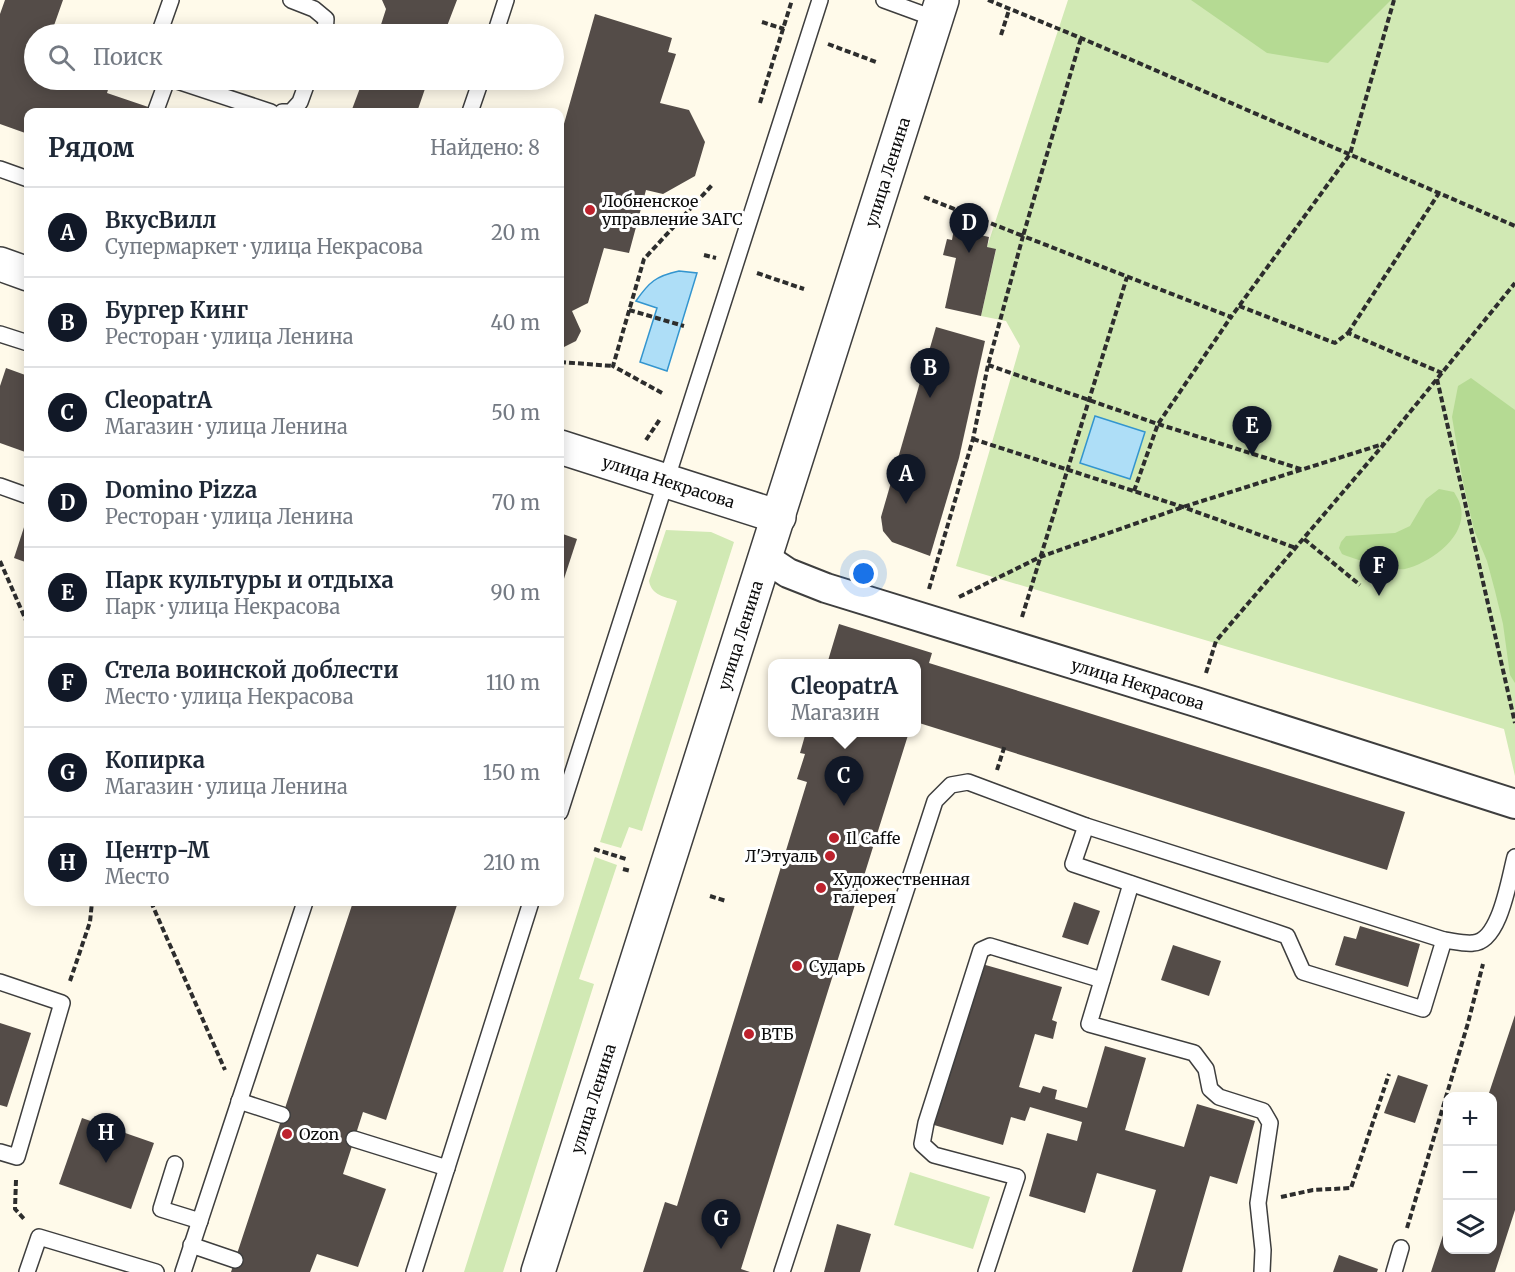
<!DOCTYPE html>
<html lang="ru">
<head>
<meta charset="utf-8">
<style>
  body { margin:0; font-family:Merriweather,serif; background:#f6f6f7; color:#1f2937 }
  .controls { position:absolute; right:18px; bottom:18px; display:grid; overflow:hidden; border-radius:12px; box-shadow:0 3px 15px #0003 }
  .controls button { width:54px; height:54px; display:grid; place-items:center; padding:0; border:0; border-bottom:2px solid #e0e1e3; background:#fff; color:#1f2937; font:30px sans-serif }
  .you { position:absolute; left:864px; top:574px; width:21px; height:21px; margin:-15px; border:4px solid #fff; border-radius:50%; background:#1a73e8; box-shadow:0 0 0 9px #1a73e833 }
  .badge { display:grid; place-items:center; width:39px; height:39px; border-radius:50%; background:#111827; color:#fff; font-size:20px; font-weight:700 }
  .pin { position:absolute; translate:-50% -50px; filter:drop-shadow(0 2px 3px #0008) }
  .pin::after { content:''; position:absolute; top:32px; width:21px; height:18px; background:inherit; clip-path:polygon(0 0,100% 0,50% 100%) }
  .popup { position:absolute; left:768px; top:659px; width:153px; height:78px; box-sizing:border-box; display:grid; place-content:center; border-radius:12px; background:#fff; filter:drop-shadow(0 2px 4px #0005); font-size:20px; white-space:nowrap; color:#747a83 }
  .popup b { font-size:22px; color:#1f2937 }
  .popup::after { content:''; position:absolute; left:50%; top:100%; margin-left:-12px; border:12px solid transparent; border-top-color:#fff }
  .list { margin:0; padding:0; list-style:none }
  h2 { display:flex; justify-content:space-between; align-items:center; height:78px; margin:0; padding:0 24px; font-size:26px }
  h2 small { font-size:20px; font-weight:400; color:#747a83 }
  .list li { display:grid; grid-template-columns:39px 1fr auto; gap:18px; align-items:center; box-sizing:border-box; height:90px; padding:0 24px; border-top:2px solid #e0e1e3 }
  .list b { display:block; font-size:22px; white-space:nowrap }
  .list p { margin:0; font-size:20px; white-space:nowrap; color:#747a83 }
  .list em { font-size:20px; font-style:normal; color:#747a83 }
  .icon { flex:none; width:33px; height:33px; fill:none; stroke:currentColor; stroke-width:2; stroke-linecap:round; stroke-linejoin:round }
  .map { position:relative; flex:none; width:1515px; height:1272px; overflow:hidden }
  .search { position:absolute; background:#fff; box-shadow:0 3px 15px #0003; left:24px; top:24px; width:540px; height:66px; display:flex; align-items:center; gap:15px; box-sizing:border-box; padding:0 21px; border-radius:33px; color:#747a83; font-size:22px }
  .panel { position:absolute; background:#fff; box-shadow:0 3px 15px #0003; left:24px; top:108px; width:540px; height:798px; border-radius:12px }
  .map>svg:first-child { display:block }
</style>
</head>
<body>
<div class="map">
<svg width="1515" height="1272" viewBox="0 0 1515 1272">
  <rect width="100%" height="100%" fill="#fffaea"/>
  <!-- green -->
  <g fill="#d1e9b4">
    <path d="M1068,0H1515V776L1504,729L956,566L1020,346L1006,321L981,316L996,250L987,247Z"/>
    <path d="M666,530L711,532L734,542L642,831L629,827L621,848L600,842L677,601C664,596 652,596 649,581Z"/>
    <path d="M595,857L617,865L579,979L594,984L503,1272H464Z"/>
    <path d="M910,1172L990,1197L973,1249L894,1225Z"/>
  </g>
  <!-- forest -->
  <g fill="#b5da93">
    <path d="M1191,0H1391L1328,63L1267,53Z"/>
    <path d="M1471,378L1515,410V683L1510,675L1503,624L1495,591L1487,561L1474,530L1463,482L1452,417L1458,386Z"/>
    <path d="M1439,489L1454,492C1456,496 1459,500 1460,504C1470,535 1431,563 1405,569C1393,571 1353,559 1342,554L1339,548L1341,542L1346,536L1395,533L1410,526L1426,499Z"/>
  </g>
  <!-- water -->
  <g fill="#aedef7" stroke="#3395cf" stroke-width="1.5">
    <path d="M679,271L697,273L667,371L640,362L657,308L636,301C649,282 656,276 679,271Z"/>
    <path d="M1095,416L1145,432L1130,479L1080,463Z"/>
  </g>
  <!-- building -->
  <g fill="#544c48">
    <path d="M5,0H63L51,34H34V80H111L107,93L163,112H28V134L0,124V14Z"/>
    <path d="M382,0H457L444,34H378L386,9Z"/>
    <path d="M595,14L672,38L668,52L676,54L660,103L689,110L705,142L695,176L663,194L646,190L629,253L604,248L588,303L572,311L581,331L576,341L560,349V138Z"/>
    <path d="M363,80H428L417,112H351Z"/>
    <path d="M954,229L989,237L987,247L996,249L981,316L945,308L956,258L943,255L947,239L952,240Z"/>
    <path d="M936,327L985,341L959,458L930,556L892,542L883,531L881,517Z"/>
    <path d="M6,368L28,376V453L0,443V386Z"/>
    <path d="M28,515V563L14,558Z"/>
    <path d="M560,533L577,539L560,591Z"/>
    <path d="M839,624L932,653L929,663L1405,812L1387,870L916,722V664H827Z"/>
    <path d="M806,732H909L741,1269L750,1272H643L665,1202L677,1206L807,782L797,779L805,754L800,753Z"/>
    <path d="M353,902H458L386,1120L363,1112L343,1174L386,1189L358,1267L317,1254L310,1272H231Z"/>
    <path d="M1074,902L1100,911L1088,945L1062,937Z"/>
    <path d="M1360,926L1420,944L1408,987L1335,965L1344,936L1356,939Z"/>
    <path d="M1173,945L1221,961L1209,996L1161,980Z"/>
    <path d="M982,964L1062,987L1052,1020L1057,1022L1053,1039L1035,1034L1019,1087L1040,1093L1043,1086L1057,1090L1055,1099L1087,1108L1105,1046L1146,1058L1125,1130L1184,1147L1197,1104L1255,1121L1237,1184L1210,1176L1182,1272H1132L1156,1190L1097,1173L1085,1213L1029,1196L1047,1133L1077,1141L1082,1122L1030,1107L1025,1121L1011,1117L1003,1145L934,1125Z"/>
    <path d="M1515,1015V1210L1495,1272H1431L1447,1223L1448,1250H1492V1096H1488Z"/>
    <path d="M0,1023L31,1033L7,1107L0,1105Z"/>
    <path d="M1398,1075L1428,1085L1415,1123L1384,1113Z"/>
    <path d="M82,1118L154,1143L131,1209L59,1184Z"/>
    <path d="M837,1224L871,1234L860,1272H824Z"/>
    <path d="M1339,1255L1378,1269L1377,1272H1333Z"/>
  </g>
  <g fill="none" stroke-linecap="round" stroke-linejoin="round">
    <defs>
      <g id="service">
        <path d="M291,0L314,9L326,19L325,34"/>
        <path d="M884,0L936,19"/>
        <path d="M159,34L171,0"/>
        <path d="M495,34L506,0"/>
        <path d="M174,80L271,112"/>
        <path d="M156,110L167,80"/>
        <path d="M282,112H291L300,102L308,80"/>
        <path d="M470,112L481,80"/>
        <path d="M0,169L28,179"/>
        <path d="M0,334L28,343"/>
        <path d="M0,486L28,496"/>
        <path d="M560,812L820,0"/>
        <path d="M1086,826L1073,864L1287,936L1303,972L1423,1009L1444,940"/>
        <path d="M1131,884L1089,1024L1194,1053L1206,1069L1210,1089L1219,1097L1263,1111L1270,1123L1258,1203L1263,1250L1262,1272"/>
        <path d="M0,982L62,1003L17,1157L0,1152"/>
        <path d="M239,1101L282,1115"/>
        <path d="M354,1139L447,1168"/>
        <path d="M175,1164L161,1209L200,1221"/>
        <path d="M191,1245L235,1260"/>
        <path d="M27,1272L39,1237L156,1272"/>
        <path d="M183,1272L305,902"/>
        <path d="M414,1272L531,902"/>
        <path d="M782,1272L935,801L951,785L968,782L1086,826L1444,940C1453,941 1464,944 1473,943C1500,942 1509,879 1515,857"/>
        <path d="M986,1272L1017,1177L934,1155L922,1144L926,1123L981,950L990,946L1102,980"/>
        <path d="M1394,1272L1401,1248"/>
      </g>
      <g id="minor">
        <path id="s1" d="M764,557L788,573L826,588L1196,702L1515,804"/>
      </g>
      <g id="tertiary">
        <path d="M0,264L28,274"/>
        <path id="s2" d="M560,447L779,517"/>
        <path id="s3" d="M538,1272L942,0"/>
      </g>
    </defs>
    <!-- service casing -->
    <use href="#service" stroke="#3e3e3e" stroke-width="18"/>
    <!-- minor casing -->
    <use href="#minor" stroke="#3e3e3e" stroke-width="32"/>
    <!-- tertiary casing -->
    <use href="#tertiary" stroke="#3e3e3e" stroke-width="36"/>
    <!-- path -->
    <g stroke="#2d2d2d" stroke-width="4" stroke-dasharray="6 3" stroke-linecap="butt">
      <path d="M988,0L1081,38L1515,226"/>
      <path d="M762,22L784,29"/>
      <path d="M1001,35L1009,10"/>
      <path d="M828,44L876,62"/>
      <path d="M760,103L792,0"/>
      <path d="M924,197L1023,236L1081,38"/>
      <path d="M704,255L716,258"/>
      <path d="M757,273L804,289"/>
      <path d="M1239,306L1335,343L1348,333L1442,373"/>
      <path d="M629,310L684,326"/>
      <path d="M1348,333L1439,193"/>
      <path d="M560,362L613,366"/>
      <path d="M988,365L1158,424L1304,470"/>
      <path d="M1437,379L1515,723"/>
      <path d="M662,393L613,366L644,259L713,184"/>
      <path d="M973,439L1183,507L1296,548"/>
      <path d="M646,440L660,419"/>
      <path d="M1134,491L1158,424L1231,317"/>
      <path d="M1304,539L1360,585"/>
      <path d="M0,561L28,625"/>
      <path d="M929,589L973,439L988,365L1023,236L1231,317L1350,154L1394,0"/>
      <path d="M959,597L1040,557L1183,507L1383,444"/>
      <path d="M1022,617L1127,277"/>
      <path d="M1206,673L1216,641L1384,444L1515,283"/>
      <path d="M997,770L1005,745"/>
      <path d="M594,849L626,859"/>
      <path d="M623,869L631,871"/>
      <path d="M710,896L726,901"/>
      <path d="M151,902L225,1070"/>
      <path d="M70,981L90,922L92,902"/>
      <path d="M16,1180L15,1209L25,1220"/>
      <path d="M1281,1197L1313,1190L1351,1188L1389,1074"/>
      <path d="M1407,1228L1468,1023L1483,964"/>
    </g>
    <!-- service -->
    <use href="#service" stroke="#fff" stroke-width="15"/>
    <!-- minor -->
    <use href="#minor" stroke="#fff" stroke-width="28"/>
    <!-- tertiary -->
    <use href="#tertiary" stroke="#fff" stroke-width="33"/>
  </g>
  <!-- markers -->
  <g fill="#bd222d" stroke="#fff" stroke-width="2">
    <circle cx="590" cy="210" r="6"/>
    <circle cx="834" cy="838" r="6"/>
    <circle cx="830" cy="856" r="6"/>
    <circle cx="821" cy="888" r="6"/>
    <circle cx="797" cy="966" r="6"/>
    <circle cx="749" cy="1034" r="6"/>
    <circle cx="287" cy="1134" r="6"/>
  </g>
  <g text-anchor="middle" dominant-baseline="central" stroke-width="6" stroke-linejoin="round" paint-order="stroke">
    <!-- street labels -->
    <g font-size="16" fill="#0b0b0b" stroke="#fff">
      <text stroke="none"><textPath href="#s3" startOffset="1154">улица Ленина</textPath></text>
      <text stroke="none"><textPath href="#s2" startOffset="114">улица Некрасова</textPath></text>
      <text stroke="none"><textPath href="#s3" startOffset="668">улица Ленина</textPath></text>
      <text stroke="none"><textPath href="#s1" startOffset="396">улица Некрасова</textPath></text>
      <text stroke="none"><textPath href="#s3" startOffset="182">улица Ленина</textPath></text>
    </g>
    <!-- poi labels -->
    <g font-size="16" fill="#0b0b0b" stroke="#fff" text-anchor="start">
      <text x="602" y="201">Лобненское<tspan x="602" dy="18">управление ЗАГС</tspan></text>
      <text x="846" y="838">Il Caffe</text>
      <text x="818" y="856" text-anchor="end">Л'Этуаль</text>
      <text x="833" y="879">Художественная<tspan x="833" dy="18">галерея</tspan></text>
      <text x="809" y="966">Сударь</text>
      <text x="761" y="1034">ВТБ</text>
      <text x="299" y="1134">Ozon</text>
    </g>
  </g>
</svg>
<div class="controls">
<button>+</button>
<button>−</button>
<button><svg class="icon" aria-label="layers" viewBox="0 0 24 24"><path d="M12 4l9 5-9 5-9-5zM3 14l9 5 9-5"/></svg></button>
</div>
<div class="you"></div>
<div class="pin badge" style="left:906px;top:504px">A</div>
<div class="pin badge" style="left:930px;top:398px">B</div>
<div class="pin badge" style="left:844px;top:806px">C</div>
<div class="popup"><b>CleopatrA</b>Магазин</div>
<div class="pin badge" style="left:969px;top:253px">D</div>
<div class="pin badge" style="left:1252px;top:456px">E</div>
<div class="pin badge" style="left:1379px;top:596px">F</div>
<div class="pin badge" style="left:721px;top:1249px">G</div>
<div class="pin badge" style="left:106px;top:1163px">H</div>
<div class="search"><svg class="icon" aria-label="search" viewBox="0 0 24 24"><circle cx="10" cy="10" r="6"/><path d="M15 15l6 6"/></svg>Поиск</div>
<section class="panel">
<h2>Рядом<small>Найдено: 8</small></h2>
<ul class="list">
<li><span class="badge">A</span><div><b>ВкусВилл</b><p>Супермаркет · улица Некрасова</p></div><em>20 m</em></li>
<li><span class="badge">B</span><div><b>Бургер Кинг</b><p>Ресторан · улица Ленина</p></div><em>40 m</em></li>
<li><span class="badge">C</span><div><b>CleopatrA</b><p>Магазин · улица Ленина</p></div><em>50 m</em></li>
<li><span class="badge">D</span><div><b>Domino Pizza</b><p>Ресторан · улица Ленина</p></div><em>70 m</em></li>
<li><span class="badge">E</span><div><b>Парк культуры и отдыха</b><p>Парк · улица Некрасова</p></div><em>90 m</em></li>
<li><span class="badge">F</span><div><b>Стела воинской доблести</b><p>Место · улица Некрасова</p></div><em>110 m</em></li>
<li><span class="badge">G</span><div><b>Копирка</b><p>Магазин · улица Ленина</p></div><em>150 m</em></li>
<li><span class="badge">H</span><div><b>Центр-М</b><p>Место</p></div><em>210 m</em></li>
</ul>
</section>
</div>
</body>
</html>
